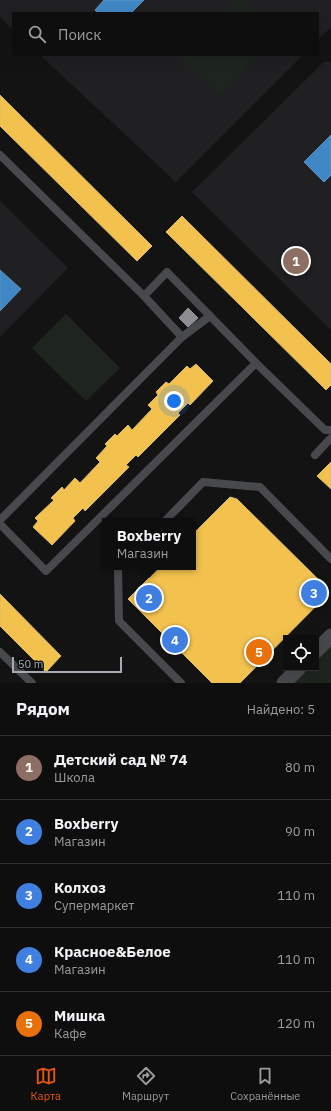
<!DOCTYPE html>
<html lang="ru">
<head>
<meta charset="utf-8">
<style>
  body { margin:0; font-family:"IBM Plex Sans",sans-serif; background:#1c1c1d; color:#f1f3f6 }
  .controls { position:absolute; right:12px; bottom:12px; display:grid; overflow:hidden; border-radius:0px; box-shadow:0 4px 16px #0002 }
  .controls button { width:36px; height:36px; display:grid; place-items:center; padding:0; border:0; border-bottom:1px solid #2e2e2f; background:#0e0e0f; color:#f1f3f6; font:20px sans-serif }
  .scale { position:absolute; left:12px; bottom:10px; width:110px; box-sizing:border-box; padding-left:4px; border:2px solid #a6abb3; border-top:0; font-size:11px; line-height:14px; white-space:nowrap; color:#a6abb3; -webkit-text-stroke:3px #0e0e0f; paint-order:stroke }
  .you { position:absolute; left:174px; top:401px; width:14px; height:14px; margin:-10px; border:3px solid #fff; border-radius:50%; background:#1a73e8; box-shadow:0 0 0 6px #1a73e833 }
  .badge { display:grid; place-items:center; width:26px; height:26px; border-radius:50%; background:#ea580c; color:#fff; font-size:13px; font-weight:700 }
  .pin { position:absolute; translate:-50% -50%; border:2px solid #fff; box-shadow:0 1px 4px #0006 }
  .popup { position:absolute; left:102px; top:518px; width:94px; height:52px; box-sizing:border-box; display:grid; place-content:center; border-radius:0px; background:#0e0e0f; filter:drop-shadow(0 1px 3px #0005); font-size:13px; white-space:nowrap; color:#9b9c9e }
  .popup b { font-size:15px; color:#f1f3f6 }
  .popup::after { content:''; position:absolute; left:50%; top:100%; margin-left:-8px; border:8px solid transparent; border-top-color:#0e0e0f }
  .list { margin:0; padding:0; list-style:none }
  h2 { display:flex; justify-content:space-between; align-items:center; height:52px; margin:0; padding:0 16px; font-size:17px }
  h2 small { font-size:13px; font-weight:400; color:#9b9c9e }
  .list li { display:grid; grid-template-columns:26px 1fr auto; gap:12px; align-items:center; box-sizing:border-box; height:64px; padding:0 16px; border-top:1px solid #2e2e2f }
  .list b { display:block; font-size:15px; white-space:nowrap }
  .list p { margin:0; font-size:13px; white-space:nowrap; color:#9b9c9e }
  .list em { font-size:13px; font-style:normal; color:#9b9c9e }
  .icon { flex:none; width:22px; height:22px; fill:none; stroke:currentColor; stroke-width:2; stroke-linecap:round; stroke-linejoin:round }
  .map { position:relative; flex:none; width:331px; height:683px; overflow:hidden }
  .search { position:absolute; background:#0e0e0f; box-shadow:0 4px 16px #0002; left:12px; right:12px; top:12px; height:44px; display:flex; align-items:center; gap:10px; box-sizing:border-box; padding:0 14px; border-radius:0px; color:#9b9c9e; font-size:15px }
  .sheet { height:372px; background:#0e0e0f }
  nav { display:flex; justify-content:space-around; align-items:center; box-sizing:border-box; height:56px; border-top:1px solid #2e2e2f; background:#0e0e0f; font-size:11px; color:#9b9c9e }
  nav a { display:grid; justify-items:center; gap:2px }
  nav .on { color:#ea580c }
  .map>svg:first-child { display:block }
</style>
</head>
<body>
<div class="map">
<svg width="331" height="683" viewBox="0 0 331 683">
  <rect width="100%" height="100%" fill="#131314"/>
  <!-- built -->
  <g fill="#202022">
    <path d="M0,0H331V27L318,40V13H13V30L0,17Z"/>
    <path d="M40,55H303L176,182Z"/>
    <path d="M324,62H331V330L192,192Z"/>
    <path d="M0,201L68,268L0,337Z"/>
  </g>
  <!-- green -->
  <g fill="#1e241e">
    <path d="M237,0H244L257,13H224Z"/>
    <path d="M184,55H260L220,96L181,58Z"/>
    <path d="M66,314L120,368L86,401L32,348Z"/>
    <path d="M331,646V683H294L309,668H316V661Z"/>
  </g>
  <!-- homes -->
  <g fill="#f2c14e" stroke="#dbba6c">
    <path d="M0,95L152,246L137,261L0,126Z"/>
    <path d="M182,216L331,364V385L326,390L166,232Z"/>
    <path d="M196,364L213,381L190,405L188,403L178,413L180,415L138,457L136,455L126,465L129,467L85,511L83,508L73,518L75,521L52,545L33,527L38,521L35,518L54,500L51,498L62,487L64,490L75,478L80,483L100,462L96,458L107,446L105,444L115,434L117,436L128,425L132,430L152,409L148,405L158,395L156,392L166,382L169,384L187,366L190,369Z"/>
    <path d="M331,462V489L317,476Z"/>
    <path d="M230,497L237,499L327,588L329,593L240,683H212L128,599L160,567H193V534Z"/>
    <path d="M0,594L61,656L46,672L0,626Z"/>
  </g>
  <!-- schools -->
  <g fill="#3f88c5" stroke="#5e92c0">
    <path d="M104,0H144L131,13H98L95,10Z"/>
    <path d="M331,135V175L324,182L304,162Z"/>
    <path d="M0,270L21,289L0,311Z"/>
  </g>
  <!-- industry -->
  <path fill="#8d8d92" stroke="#94969c" d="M188,308L198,318L188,327L179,318Z"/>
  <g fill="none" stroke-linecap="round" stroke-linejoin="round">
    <!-- service -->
    <g stroke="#48494c" stroke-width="8">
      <path d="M0,155L144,296L167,272L256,363L325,430H331"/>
      <path d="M144,296L182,337"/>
      <path d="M315,455L331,438"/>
      <path d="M0,520L182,337L210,316"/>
      <path d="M165,521L203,482L260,487L331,559"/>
      <path d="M0,524L46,571L256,363"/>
      <path d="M120,567L118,569L119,621L181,683"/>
      <path d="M0,652L32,683"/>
    </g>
    <!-- minor -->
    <g stroke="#48494c" stroke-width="15">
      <path d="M316,651L331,636"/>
      <path d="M284,683L299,668"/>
    </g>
  </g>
</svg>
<div class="controls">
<button><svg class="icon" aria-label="locate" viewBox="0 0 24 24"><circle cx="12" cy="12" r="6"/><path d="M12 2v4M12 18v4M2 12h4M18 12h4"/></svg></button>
</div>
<div class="scale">50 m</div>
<div class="you"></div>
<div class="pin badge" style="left:296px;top:261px;background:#8d6e63">1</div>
<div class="pin badge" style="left:149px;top:598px;background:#3f7fe0">2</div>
<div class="popup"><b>Boxberry</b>Магазин</div>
<div class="pin badge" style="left:314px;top:593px;background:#3f7fe0">3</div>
<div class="pin badge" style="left:175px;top:640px;background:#3f7fe0">4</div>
<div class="pin badge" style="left:259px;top:652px;background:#e8710a">5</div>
<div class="search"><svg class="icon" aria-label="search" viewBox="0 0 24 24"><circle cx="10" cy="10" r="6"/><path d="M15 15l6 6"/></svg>Поиск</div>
</div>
<section class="sheet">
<h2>Рядом<small>Найдено: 5</small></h2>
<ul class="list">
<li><span class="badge" style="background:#8d6e63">1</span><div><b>Детский сад № 74</b><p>Школа</p></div><em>80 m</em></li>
<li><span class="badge" style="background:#3f7fe0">2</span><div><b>Boxberry</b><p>Магазин</p></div><em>90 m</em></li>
<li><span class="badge" style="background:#3f7fe0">3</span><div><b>Колхоз</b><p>Супермаркет</p></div><em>110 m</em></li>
<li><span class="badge" style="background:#3f7fe0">4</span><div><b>Красное&amp;Белое</b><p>Магазин</p></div><em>110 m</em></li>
<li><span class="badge" style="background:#e8710a">5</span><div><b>Мишка</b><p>Кафе</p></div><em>120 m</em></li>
</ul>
</section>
<nav>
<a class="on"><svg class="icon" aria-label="map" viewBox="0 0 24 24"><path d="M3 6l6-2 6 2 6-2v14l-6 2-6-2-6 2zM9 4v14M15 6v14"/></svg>Карта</a>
<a><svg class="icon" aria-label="directions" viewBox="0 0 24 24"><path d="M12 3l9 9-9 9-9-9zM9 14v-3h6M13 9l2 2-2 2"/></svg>Маршрут</a>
<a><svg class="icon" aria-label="saved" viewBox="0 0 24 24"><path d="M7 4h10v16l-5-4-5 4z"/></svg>Сохранённые</a>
</nav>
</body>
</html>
